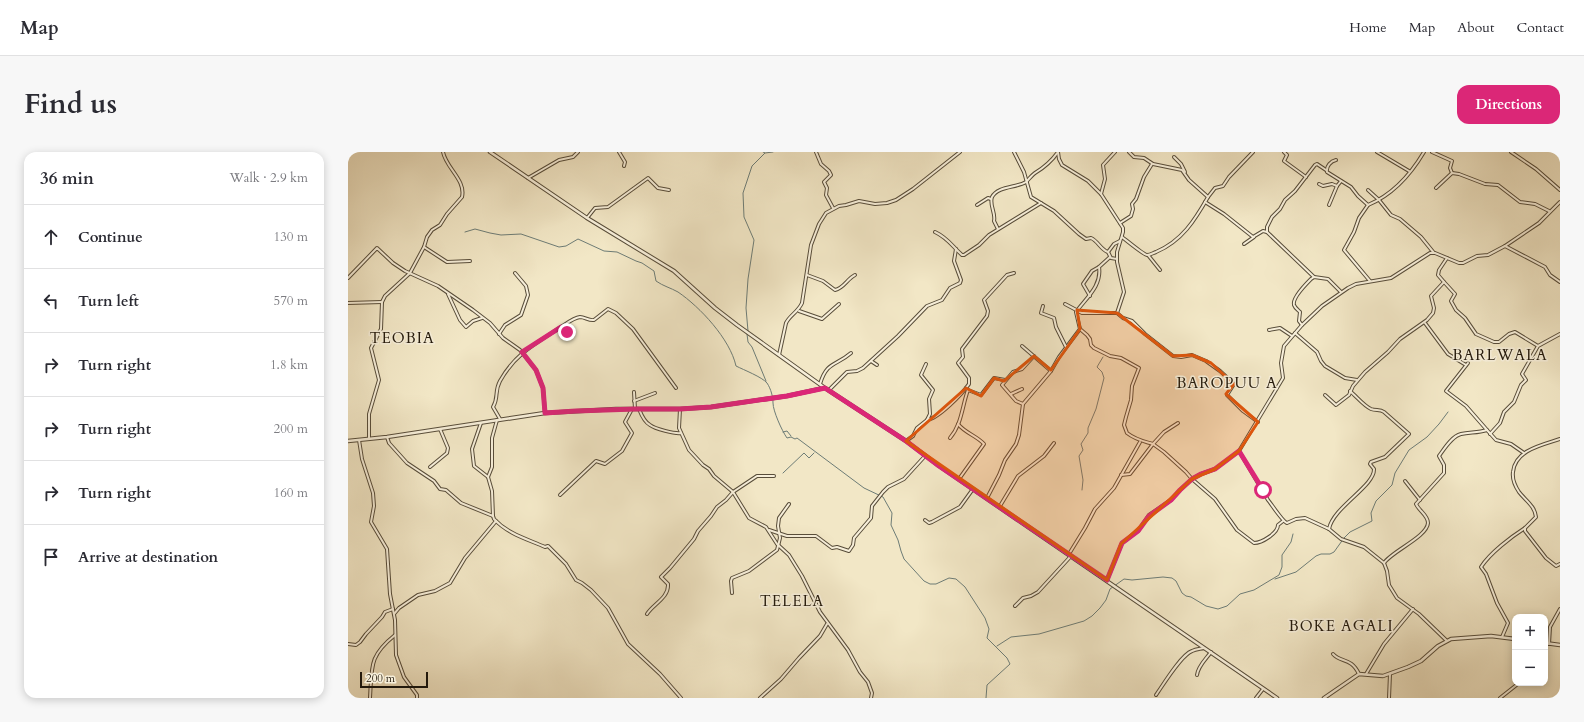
<!DOCTYPE html>
<html lang="en">
<head>
<meta charset="utf-8">
<style>
  body { margin:0; font-family:Cardo,serif; background:#f7f7f7; color:#2b2b33 }
  .controls { position:absolute; right:12px; bottom:12px; display:grid; overflow:hidden; border-radius:8px; box-shadow:0 2px 10px #0003 }
  .controls button { width:36px; height:36px; display:grid; place-items:center; padding:0; border:0; border-bottom:1px solid #e1e1e2; background:#fff; color:#2b2b33; font:20px sans-serif }
  .scale { position:absolute; left:12px; bottom:10px; width:68px; box-sizing:border-box; padding-left:4px; border:2px solid #241a0c; border-top:0; font-size:11px; line-height:14px; white-space:nowrap; color:#241a0c; -webkit-text-stroke:3px #f7efda; paint-order:stroke }
  .stop { position:absolute; width:12px; height:12px; margin:-9px; border:3px solid #db2777; border-radius:50%; background:#fff }
  .stop.end { background:#db2777; border-color:#fff; box-shadow:0 1px 4px #0008 }
  .list { margin:0; padding:0; list-style:none }
  h2 { display:flex; justify-content:space-between; align-items:center; height:52px; margin:0; padding:0 16px; font-size:17px }
  h2 small { font-size:13px; font-weight:400; color:#7c7c81 }
  .list li { display:grid; grid-template-columns:26px 1fr auto; gap:12px; align-items:center; box-sizing:border-box; height:64px; padding:0 16px; border-top:1px solid #e1e1e2 }
  .list b { display:block; font-size:15px; white-space:nowrap }
  .list em { font-size:13px; font-style:normal; color:#7c7c81 }
  .icon { flex:none; width:22px; height:22px; fill:none; stroke:currentColor; stroke-width:2; stroke-linecap:round; stroke-linejoin:round }
  .map { position:relative; flex:none; width:1212px; height:546px; overflow:hidden; border-radius:12px }
  header { display:flex; align-items:center; gap:24px; box-sizing:border-box; height:56px; padding:0 20px; background:#fff; border-bottom:1px solid #e1e1e2 }
  header strong { font-size:19px }
  nav { display:flex; gap:22px; margin-inline-start:auto; font-size:14px }
  .intro { display:flex; align-items:center; justify-content:space-between; box-sizing:border-box; height:96px; padding:0 24px }
  h1 { margin:0; font-size:28px }
  .button { padding:10px 18px; border-radius:12px; background:#db2777; color:#fff; font-size:14px; font-weight:700 }
  main { display:flex; gap:24px; padding:0 24px }
  aside { flex:1; background:#fff; border-radius:12px; box-shadow:0 2px 10px #0003 }
  .map>svg:first-child { display:block }
</style>
</head>
<body>
<header>
<strong>Map</strong>
<nav><a>Home</a><a>Map</a><a>About</a><a>Contact</a></nav>
</header>
<div class="intro"><h1>Find us</h1><a class="button">Directions</a></div>
<main>
<aside>
<h2>36 min<small>Walk · 2.9 km</small></h2>
<ul class="list">
<li><svg class="icon" aria-label="ahead" viewBox="0 0 24 24"><path d="M12 20V5M6 11l6-6 6 6"/></svg><div><b>Continue</b></div><em>130 m</em></li>
<li><svg class="icon" aria-label="left" viewBox="0 0 24 24"><path d="M17 20v-9H6M10 6l-5 5 5 5"/></svg><div><b>Turn left</b></div><em>570 m</em></li>
<li><svg class="icon" aria-label="right" viewBox="0 0 24 24"><path d="M7 20v-9h11M14 6l5 5-5 5"/></svg><div><b>Turn right</b></div><em>1.8 km</em></li>
<li><svg class="icon" aria-label="right" viewBox="0 0 24 24"><path d="M7 20v-9h11M14 6l5 5-5 5"/></svg><div><b>Turn right</b></div><em>200 m</em></li>
<li><svg class="icon" aria-label="right" viewBox="0 0 24 24"><path d="M7 20v-9h11M14 6l5 5-5 5"/></svg><div><b>Turn right</b></div><em>160 m</em></li>
<li><svg class="icon" aria-label="arrive" viewBox="0 0 24 24"><path d="M6 21V4h12l-3 4 3 4H6"/></svg><div><b>Arrive at destination</b></div></li>
</ul>
</aside>
<div class="map">
<svg width="1212" height="546" viewBox="0 0 1212 546">
  <rect width="100%" height="100%" fill="#f2e7c6"/>
  <filter id="stains"><feTurbulence type="fractalNoise" baseFrequency=".005" numOctaves="4"/><feColorMatrix values="0 0 0 0 .2 0 0 0 0 .09 0 0 0 0 .02 0 0 0 .5 -.17"/></filter>
  <radialGradient id="worn" r=".72"><stop offset=".6" stop-color="#630" stop-opacity="0"/><stop offset="1" stop-color="#630" stop-opacity=".3"/></radialGradient>
  <g fill="none" stroke-linecap="round" stroke-linejoin="round">
    <!-- stream -->
    <g stroke="#6d7c76" stroke-width="1">
      <path d="M417,1L425,0"/>
      <path d="M117,80L127,77L142,81L153,83L173,82L211,95L218,94L230,87L256,99L269,100L288,109L294,111L306,119L308,129C315,134 323,136 330,140C352,155 382,187 388,214C396,218 414,225 419,231C423,237 425,245 425,251C425,259 434,279 439,286L443,285L447,287L449,286L516,336L535,345L544,361L543,373L550,388L553,399L556,407L576,429L582,432H588L601,426L608,427L617,435L637,466L641,477L639,486L659,506L662,512L639,533L638,546"/>
      <path d="M400,179L398,156L400,127L406,88L396,65L395,41L404,14L417,1L415,0"/>
      <path d="M399,182L400,190L404,195L418,229"/>
      <path d="M435,280L439,279L443,284"/>
      <path d="M435,321L456,301L461,306L466,301"/>
      <path d="M734,338L735,328L731,304L735,298L733,292L740,281V276L748,257L756,226L754,220L749,215L755,205"/>
      <path d="M927,427L948,420L968,404L973,402H982L986,400L996,386L1002,380L1024,369L1023,361L1028,349L1044,333L1047,321L1061,298L1079,285L1091,272L1100,260"/>
      <path d="M649,494L663,485L691,482L736,469L744,464L752,456L758,448L762,437L776,427L784,428L815,425L824,426L828,429L834,441L838,444L843,445L858,454L870,457L879,454L892,442L906,438L931,423L934,415V403L943,390L945,382"/>
    </g>
    <defs>
      <g id="minor">
        <path d="M271,0L277,10L276,14"/>
        <path d="M468,0L473,12L481,19L483,23L476,30L479,36L478,43L485,56"/>
        <path d="M666,0L676,20L683,45L706,59L731,82L738,87L743,86C750,89 753,98 760,100L763,106L769,107"/>
        <path d="M710,0L711,7L714,13L740,29L753,42"/>
        <path d="M767,0L755,13L757,27L753,42L775,76V80L769,100V110L776,140L769,161"/>
        <path d="M936,0L939,3L936,9L958,25"/>
        <path d="M1029,0L1061,19"/>
        <path d="M1084,0L1104,9L1102,16L1104,21"/>
        <path d="M1163,0L1188,17L1212,38"/>
        <path d="M826,5L833,12L837,20"/>
        <path d="M988,8C983,9 978,14 979,20L1003,35L1010,44L1020,53C1044,43 1063,22 1076,0"/>
        <path d="M180,26L211,8L225,5L230,0"/>
        <path d="M971,32L975,34L984,32L989,34"/>
        <path d="M1088,36L1104,21L1111,22L1137,32L1150,33L1172,50L1187,52L1201,59"/>
        <path d="M1020,38L1031,48L1043,63L1052,67L1073,85L1086,101"/>
        <path d="M860,45L867,36L875,34L881,25L905,0"/>
        <path d="M857,50L876,62L905,85L915,79L919,80L966,125"/>
        <path d="M629,53L640,46L643,47"/>
        <path d="M981,53L989,34L993,29"/>
        <path d="M1020,53L1011,66L1006,80L996,98L1022,129"/>
        <path d="M239,66L247,56L260,55L300,26L310,36L321,38"/>
        <path d="M772,71L783,64L785,57L784,52L788,47L796,25L804,12"/>
        <path d="M650,77L646,69C648,61 641,53 644,45C650,34 668,36 678,30C681,27 684,23 687,21C697,15 703,10 710,0"/>
        <path d="M587,80C600,86 604,94 614,103H616L631,93L641,83L693,51"/>
        <path d="M919,80V75L924,65L932,57L937,48L947,39L967,13L969,12L978,18"/>
        <path d="M774,85C778,88 796,103 799,103C802,103 805,101 808,100C834,89 847,68 860,45L841,28L834,18L805,12L796,6L786,5L781,0"/>
        <path d="M896,92L906,85"/>
        <path d="M1157,94L1197,115L1202,123L1212,130"/>
        <path d="M76,95L99,110L122,109"/>
        <path d="M760,100L766,92L772,89"/>
        <path d="M800,103L812,118"/>
        <path d="M459,123L475,129L487,138C496,136 499,127 507,123"/>
        <path d="M0,126L29,96L45,111L57,119L90,134L125,158L142,171L155,186L172,198L188,218L195,236L197,261"/>
        <path d="M1096,130L1107,142L1103,149L1108,158L1117,166L1128,182L1146,190H1151L1161,182L1167,180L1190,194L1212,182"/>
        <path d="M100,142L112,168L118,175L125,169L134,166"/>
        <path d="M742,144L735,132L744,119L751,115"/>
        <path d="M0,151L34,150"/>
        <path d="M717,152L734,161H769L775,166L784,169L797,182L825,204L833,205L844,203L858,209L872,219L886,232L879,243L895,259L910,270"/>
        <path d="M695,154L693,161L706,166L708,175L718,195"/>
        <path d="M451,159L474,167L491,152"/>
        <path d="M1077,171L1100,202L1118,213"/>
        <path d="M954,173L951,169L952,160C950,158 947,156 946,153C944,146 958,132 963,127L966,125L980,127L993,140"/>
        <path d="M213,175L219,180"/>
        <path d="M732,177L739,183L742,187L743,193L746,196L762,204L773,206L791,216L784,234L783,248L778,265L776,273L779,281C788,288 795,289 805,292L816,280L830,271"/>
        <path d="M921,178L932,176L944,184"/>
        <path d="M947,181L969,200L973,209L977,214L997,226L1009,228"/>
        <path d="M151,182L157,173L173,163L180,143L178,134L167,121"/>
        <path d="M674,194L703,219"/>
        <path d="M431,203L438,171C442,163 450,160 454,151L463,93L471,72L478,61L491,54L498,53L511,49L527,52L539,51L548,48L565,37L612,0"/>
        <path d="M523,209L529,213"/>
        <path d="M1120,211L1098,239L1118,254L1139,278"/>
        <path d="M472,232C479,209 488,214 503,201"/>
        <path d="M618,236L620,238L633,243L646,226L657,228"/>
        <path d="M481,238L499,220L509,219L515,216L550,184L579,154L594,148L602,136L612,131L613,128L606,109L608,97"/>
        <path d="M286,240L287,257"/>
        <path d="M663,242L674,237"/>
        <path d="M977,243L988,253L1001,243L1005,234L1017,220L1040,200L1052,187L1079,168L1085,161L1086,156L1083,144L1096,130L1090,123L1091,118L1099,106"/>
        <path d="M286,249L307,241"/>
        <path d="M675,252L668,249L654,233L665,220L674,217L686,204"/>
        <path d="M291,257C293,262 296,270 302,273C307,277 327,282 333,281"/>
        <path d="M332,257L331,276L341,298L355,313L361,317L366,324L385,340L401,366L418,375L429,392L441,403L454,424L472,460L500,498L512,520L520,530L524,541L523,546"/>
        <path d="M152,267L145,255C151,245 146,240 152,229C167,202 187,192 213,175C218,172 225,166 232,165C237,165 241,169 246,168L260,157L268,161L285,177L328,236"/>
        <path d="M149,268L144,286V315L140,325L144,339L145,364L146,367C160,382 179,387 197,395L200,394L218,412L228,428L234,431L243,438L260,456L280,492L312,522L333,546"/>
        <path d="M579,268C591,266 614,242 621,232V226L610,211L615,205L614,197L639,164L640,159L636,148L659,123L666,121"/>
        <path d="M133,271L124,297L126,314L140,325"/>
        <path d="M610,272C617,281 629,284 636,292L611,327"/>
        <path d="M1142,282L1152,271L1156,260L1166,250L1173,233L1178,228L1174,222L1190,194"/>
        <path d="M39,285L41,291L59,311L86,329L92,337L98,338L113,351L145,364"/>
        <path d="M21,286V262L31,228L23,196L33,177L34,150L37,144L62,121L76,95L79,85L84,78L92,73L99,62L114,45C118,28 98,16 95,0"/>
        <path d="M602,286C614,272 614,254 620,238"/>
        <path d="M1212,287C1194,293 1167,298 1165,320C1164,327 1167,334 1171,340C1177,348 1187,354 1188,365L1177,376V379L1198,406L1208,414L1212,412"/>
        <path d="M11,288L14,307L25,341L26,354L23,370L39,397L42,442L47,468L48,503L56,525L69,543V546"/>
        <path d="M558,289L565,284L569,276L579,268L582,262L581,247L585,238L573,223L578,212"/>
        <path d="M891,299L920,348C924,353 935,370 939,371L948,367L957,366L981,377L993,387L1016,395L1036,411L1039,419L1041,433L1049,446L1071,462L1099,489"/>
        <path d="M82,315L99,301L100,296L92,277"/>
        <path d="M773,323L782,322L805,292L816,300L838,320L844,327L867,347L889,378L906,391C914,391 930,381 930,373L935,369"/>
        <path d="M1057,329L1072,348"/>
        <path d="M212,343L248,309L257,312L274,299L284,281L277,270L284,257"/>
        <path d="M639,346L651,323L657,308L668,292L671,283L675,252L703,219L711,205L732,177L728,160C738,146 754,134 751,115L762,105"/>
        <path d="M652,354L670,324L696,304L706,291"/>
        <path d="M577,368L581,371L584,370L612,355L625,337"/>
        <path d="M981,377C985,355 1027,334 1026,317L1022,312L1023,310L1037,305L1061,282L1036,260C1032,257 1028,259 1023,257C1016,254 1009,245 1002,239"/>
        <path d="M421,378L439,384H468L484,396L489,395L501,399L505,393L506,386L523,366L524,354L535,340L540,335L556,327L577,304"/>
        <path d="M721,402L737,376L747,357L766,336L792,290"/>
        <path d="M1036,411C1044,399 1079,385 1080,371C1080,363 1071,359 1068,352L1096,321V313L1091,304C1096,297 1104,284 1113,282C1122,280 1130,281 1139,278L1148,288L1163,292L1176,301"/>
        <path d="M759,428L774,391L790,379L801,363L823,348L832,338L844,327L853,322L867,317L891,299L935,226L933,211L936,194L954,173L974,154L1000,136L1008,132L1043,126L1082,101H1087L1111,111H1115L1129,104L1140,103L1157,94L1191,71L1212,50"/>
        <path d="M384,441L383,429L384,426L401,419L429,398L432,386L430,374L431,366L441,352"/>
        <path d="M667,454L675,446L683,444L690,440L723,404"/>
        <path d="M46,462L51,456L70,443L87,439L102,431L117,406L148,369"/>
        <path d="M299,462C305,452 321,446 320,432L313,425L322,416L346,387L350,379L363,364L369,355L378,348L385,340L409,324H426"/>
        <path d="M1154,485L1160,471L1149,451L1138,422L1133,415C1142,401 1163,385 1177,376"/>
        <path d="M0,492L8,493L12,490L18,482L34,465L37,460L45,457"/>
        <path d="M1201,492L1202,475L1212,457"/>
        <path d="M985,502C993,511 1003,505 1011,522"/>
        <path d="M1018,522L1036,492L1065,457"/>
        <path d="M849,523C850,514 858,507 863,500"/>
        <path d="M808,543C815,533 833,503 844,499C848,497 852,497 856,496"/>
        <path d="M22,546C24,514 21,504 47,483"/>
        <path d="M412,546L433,527L451,506L472,484L479,472"/>
        <path d="M908,546L915,537"/>
        <path d="M1041,546L1042,522"/>
        <path d="M1152,546L1171,531"/>
      </g>
      <g id="tertiary">
        <path d="M142,0L239,66L326,119L367,156L389,173L477,236L558,289L591,314L929,546"/>
        <path d="M0,289L39,285L197,261L268,257H332L363,255L439,244L476,236"/>
        <path d="M1197,491L1212,493"/>
        <path d="M976,546L1011,522L1035,524L1060,515L1073,509L1090,494L1103,487L1143,484L1167,487"/>
      </g>
    </defs>
    <!-- minor casing -->
    <use href="#minor" stroke="#584d3a" stroke-width="4"/>
    <!-- tertiary casing -->
    <use href="#tertiary" stroke="#584d3a" stroke-width="4.5"/>
    <!-- minor -->
    <use href="#minor" stroke="#f7efda" stroke-width="2"/>
    <!-- tertiary -->
    <use href="#tertiary" stroke="#f7efda" stroke-width="2.5"/>
  </g>
  <g fill="none" stroke-linecap="round" stroke-linejoin="round">
    <!-- route -->
    <path stroke="#db2777" stroke-width="5" d="M219,180L213,175L174,200L188,218L195,236L197,261L228,259L287,257H332L363,255L439,244L477,236L558,289L591,314L759,428L774,391L790,379L801,364L823,348L832,338L844,327L853,322L867,317L891,299L915,338"/>
  </g>
  <!-- marked area -->
  <path fill="#de560c" fill-opacity="0.2" stroke="#de560c" stroke-width="3" stroke-linejoin="round" d="M729,158L769,161L825,204L844,203L863,211L886,232L878,242L910,270L891,299L867,317L844,327L773,392L759,428L558,289L618,236L633,244L646,226L656,229L686,204L703,218L732,177Z"/>
  <g text-anchor="middle" dominant-baseline="central" stroke-width="3" stroke-linejoin="round" paint-order="stroke">
    <!-- quarter labels -->
    <g font-size="15" letter-spacing="1" fill="#241a0c" stroke="#f7efda">
      <text x="54" y="186">TEOBIA</text>
      <text x="1152" y="203">BARLWALA</text>
      <text x="879" y="231">BAROPUU A</text>
      <text x="444" y="449">TELELA</text>
      <text x="993" y="474">BOKE AGALI</text>
    </g>
  </g>
  <rect width="100%" height="100%" filter="url(#stains)"/>
  <rect width="100%" height="100%" fill="url(#worn)"/>
</svg>
<div class="controls">
<button>+</button>
<button>−</button>
</div>
<div class="scale">200 m</div>
<div class="stop" style="left:915px;top:338px"></div>
<div class="stop end" style="left:219px;top:180px"></div>
</div>
</main>
</body>
</html>
